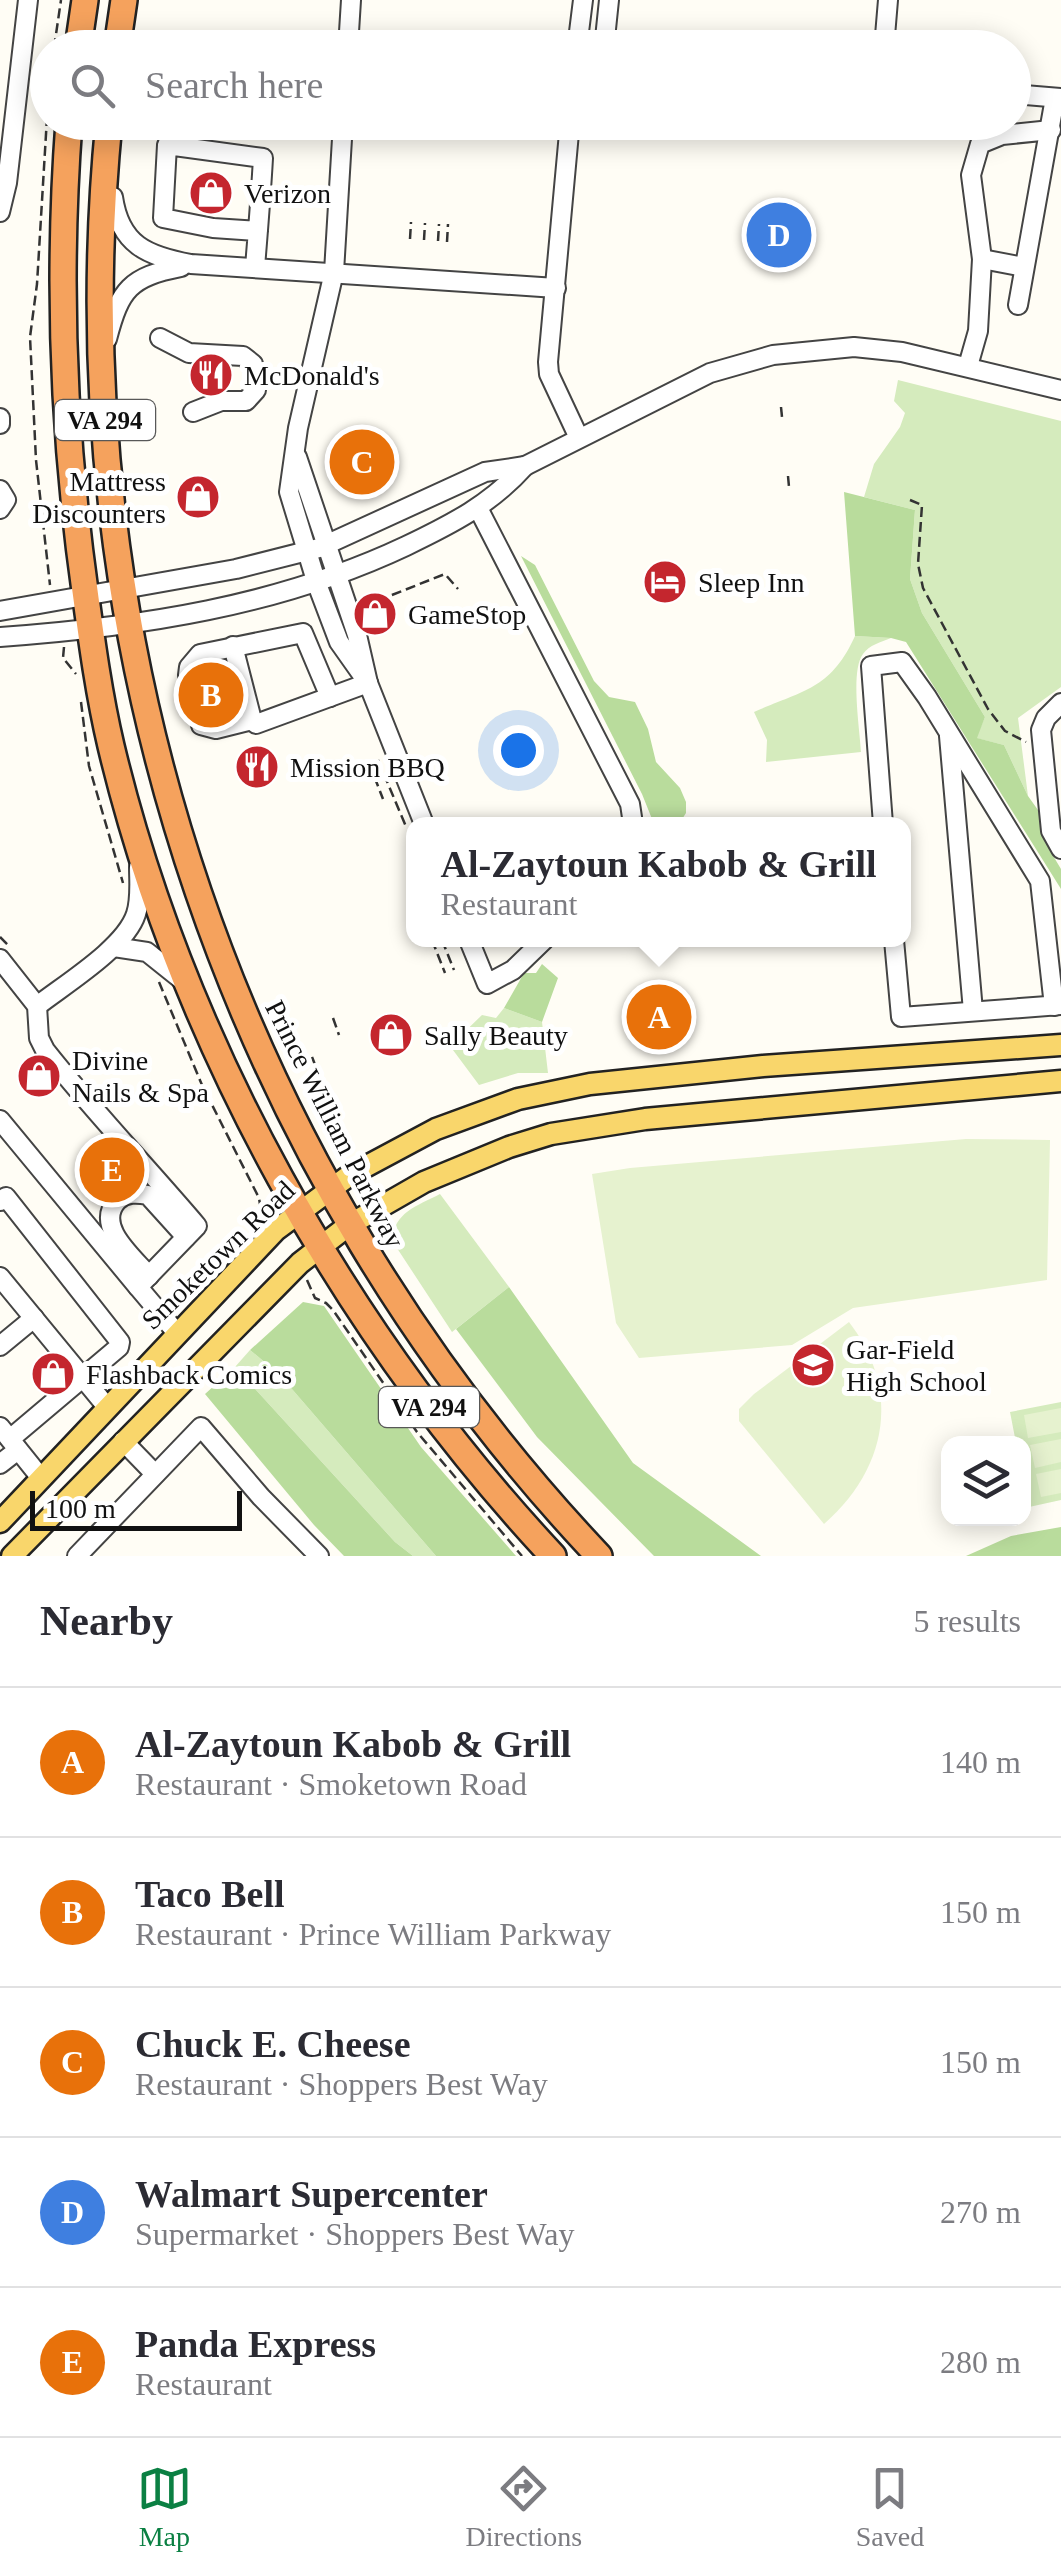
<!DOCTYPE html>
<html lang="en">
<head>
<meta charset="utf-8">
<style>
  body { margin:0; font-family:"Times New Roman",serif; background:#f7f7f7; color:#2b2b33 }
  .controls { position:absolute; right:30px; bottom:30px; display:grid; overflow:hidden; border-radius:20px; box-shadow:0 5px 25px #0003 }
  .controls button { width:90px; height:90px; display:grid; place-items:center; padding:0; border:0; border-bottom:2px solid #e1e1e2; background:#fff; color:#2b2b33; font:50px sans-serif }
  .scale { position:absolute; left:30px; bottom:25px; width:212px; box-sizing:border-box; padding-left:10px; border:5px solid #111; border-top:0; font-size:28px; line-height:35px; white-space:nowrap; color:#111; -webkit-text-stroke:8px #fff; paint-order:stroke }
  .you { position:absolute; left:518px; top:750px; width:35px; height:35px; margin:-25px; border:8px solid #fff; border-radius:50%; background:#1a73e8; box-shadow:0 0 0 15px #1a73e833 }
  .badge { display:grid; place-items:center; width:65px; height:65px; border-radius:50%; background:#0b8043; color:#fff; font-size:32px; font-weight:700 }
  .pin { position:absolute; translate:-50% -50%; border:5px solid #fff; box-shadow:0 2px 10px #0006 }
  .popup { position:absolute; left:406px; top:817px; width:505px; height:130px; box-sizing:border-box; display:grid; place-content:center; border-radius:20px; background:#fff; filter:drop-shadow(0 2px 8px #0005); font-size:32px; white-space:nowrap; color:#7c7c81 }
  .popup b { font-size:38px; color:#2b2b33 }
  .popup::after { content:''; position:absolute; left:50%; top:100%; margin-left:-20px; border:20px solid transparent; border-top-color:#fff }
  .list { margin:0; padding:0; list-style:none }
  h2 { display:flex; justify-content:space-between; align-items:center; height:130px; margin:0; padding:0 40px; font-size:42px }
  h2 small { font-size:32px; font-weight:400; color:#7c7c81 }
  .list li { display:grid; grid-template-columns:65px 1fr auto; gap:30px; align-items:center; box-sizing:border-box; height:150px; padding:0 40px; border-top:2px solid #e1e1e2 }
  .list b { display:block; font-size:38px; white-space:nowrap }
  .list p { margin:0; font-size:32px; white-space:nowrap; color:#7c7c81 }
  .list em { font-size:32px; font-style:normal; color:#7c7c81 }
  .icon { flex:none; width:55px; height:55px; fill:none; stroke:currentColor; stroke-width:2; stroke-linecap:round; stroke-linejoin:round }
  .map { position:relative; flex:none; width:1061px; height:1556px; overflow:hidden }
  .search { position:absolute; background:#fff; box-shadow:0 5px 25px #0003; left:30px; right:30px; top:30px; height:110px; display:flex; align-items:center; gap:25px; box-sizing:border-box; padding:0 35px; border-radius:55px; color:#7c7c81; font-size:38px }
  .sheet { height:880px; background:#fff }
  nav { display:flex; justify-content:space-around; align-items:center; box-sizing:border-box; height:140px; border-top:2px solid #e1e1e2; background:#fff; font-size:28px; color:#7c7c81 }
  nav a { display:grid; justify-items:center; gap:5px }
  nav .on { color:#0b8043 }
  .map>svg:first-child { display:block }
</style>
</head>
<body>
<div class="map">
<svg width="1061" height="1556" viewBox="0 0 1061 1556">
  <rect width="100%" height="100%" fill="#fffdf5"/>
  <!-- green -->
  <g fill="#d5ebbd">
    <path d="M898,380L1061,421V687L1018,718L1028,796L1004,745L976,738L985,717L922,613L910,579L915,510L864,497L874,464L900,427L905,413L894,401Z"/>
    <path d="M855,636L891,638C881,642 869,645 863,654C850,671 860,730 861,752L766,762L767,740L754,712C804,690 831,689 855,636Z"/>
    <path d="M504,1008L542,1022L548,1073H518L479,1085L450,1046L482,1015L496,1018Z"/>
    <path d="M440,1194L509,1287L452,1332L393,1242C392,1213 417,1206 440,1194Z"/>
    <path d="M250,1350L279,1374L436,1556H413L395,1542L235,1367Z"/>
    <path d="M1061,1402V1500L1029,1507L1024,1480V1444L1016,1443L1010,1412Z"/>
  </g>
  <!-- forest -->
  <g fill="#b9dc9c">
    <path d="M844,492L915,510L910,579L922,613L985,717L977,738L1004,745L1028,796L1043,817L1049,849L1061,869V889L906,642L891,638L855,636Z"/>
    <path d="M521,556L535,565L594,681L609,697L635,702L648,729L656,762L680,788L686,802V813L679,824H654L642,794Z"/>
    <path d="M542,964L558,978L542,1022L504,1008L524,973H536Z"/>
    <path d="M509,1287L633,1463L761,1556H654L537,1437L456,1329Z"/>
    <path d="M303,1302L324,1306L421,1447L516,1556H436L279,1374L250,1350Z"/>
    <path d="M235,1367L395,1542L413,1556H344L314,1525L205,1394Z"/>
    <path d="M1061,1527V1556H966L1011,1536Z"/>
  </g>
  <!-- pitch -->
  <g fill="#e6f2cf">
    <path d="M966,1139L1050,1140L1047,1280L853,1308L792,1345L639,1358L616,1323L592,1174L630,1168Z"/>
    <path d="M849,1322C902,1391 887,1469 824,1524L739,1421V1409L754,1394Z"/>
    <path d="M1061,1408V1432L1028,1438L1024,1415Z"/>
    <path d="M1061,1439V1462L1035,1468L1030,1445Z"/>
    <path d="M1061,1469V1493L1041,1497L1036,1474Z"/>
  </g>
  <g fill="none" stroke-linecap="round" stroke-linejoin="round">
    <defs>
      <g id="minor">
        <path d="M348,48L351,0"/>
        <path d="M577,48L583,0"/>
        <path d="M604,48L609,0"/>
        <path d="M884,48L888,0"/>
        <path d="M1014,94L1061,98"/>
        <path d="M343,122L334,272L298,428L289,492L317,584L339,642L368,683"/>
        <path d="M570,122L548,362L549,374L579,438"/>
        <path d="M113,197C120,245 147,256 191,264L556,288"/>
        <path d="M0,212L7,183L28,0"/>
        <path d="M982,259L1024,267"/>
        <path d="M255,267C258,231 261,194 263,158L167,145L163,218L213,228L258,231"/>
        <path d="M1018,305L1055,98"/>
        <path d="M160,338L189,353L243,356L253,364L256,390L246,401H221L193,412"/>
        <path d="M107,339C120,289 130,277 181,267"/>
        <path d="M968,366L978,331L982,259L971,175L980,144L1002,135L1051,130"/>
        <path d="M0,418V424"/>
        <path d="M297,457L357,635L368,683L424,824"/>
        <path d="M478,508L630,804L633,824"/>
        <path d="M0,509L6,500L0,490"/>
        <path d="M0,611L236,569L319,548L485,472L525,466L710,373L773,355L854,347L902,352L1061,390"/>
        <path d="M0,637C140,627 279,606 406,546C452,524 491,504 525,466"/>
        <path d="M233,646L252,720L256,724L368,683"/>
        <path d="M1061,703L1046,718L1041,730L1051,831L1061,849"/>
        <path d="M252,720L216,729L201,725L188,675L189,667L200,654L303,633L330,697"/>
        <path d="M949,736L973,1011"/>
        <path d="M883,824L871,666L902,662L927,697L1040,881L1054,1006"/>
        <path d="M469,940L487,984L513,970L544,940"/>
        <path d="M894,940L901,1017L1061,1005"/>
        <path d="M114,947L147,952L182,980"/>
        <path d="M0,959L37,1006L39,1038L45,1050C93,1111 147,1167 197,1226L138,1287L176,1332"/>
        <path d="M37,1006C65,984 125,948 136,914C141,899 139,882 139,867"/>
        <path d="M0,1120L138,1287"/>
        <path d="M0,1201L6,1197L120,1342L119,1347L10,1439"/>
        <path d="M149,1276C134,1258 94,1226 117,1201C126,1192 137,1193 148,1195L186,1237"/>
        <path d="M0,1277L107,1407"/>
        <path d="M0,1346L34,1318"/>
        <path d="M0,1427L41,1478"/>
        <path d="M123,1441L155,1474"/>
        <path d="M0,1464L18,1450"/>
        <path d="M77,1556L201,1427L261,1497L319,1556"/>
      </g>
      <g id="major">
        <path d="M0,1522L276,1230L350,1175L436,1129L518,1099L590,1084L763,1066L1061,1045"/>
        <path d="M12,1556L300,1263L349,1225L424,1182L509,1147L551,1134L645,1119L1061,1081"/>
      </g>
      <g id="highway">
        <path d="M78,48L85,0"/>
        <path d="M117,48L124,0"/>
        <path d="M69,122C57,281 63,434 85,591C92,643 99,695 111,746C182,1043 345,1333 553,1556"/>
        <path d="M109,122C57,648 236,1172 599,1556"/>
      </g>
    </defs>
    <!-- minor casing -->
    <use href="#minor" stroke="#444" stroke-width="22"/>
    <!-- major casing -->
    <use href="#major" stroke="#222" stroke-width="25"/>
    <!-- highway casing -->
    <use href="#highway" stroke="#222" stroke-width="30"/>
    <!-- path -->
    <g stroke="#333" stroke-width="2.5" stroke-dasharray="10 5" stroke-linecap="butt">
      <path d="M54,48L61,0"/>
      <path d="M48,101L37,284L30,337L36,460L50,585"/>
      <path d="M410,239L411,222"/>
      <path d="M424,240L425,223"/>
      <path d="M438,241L439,224"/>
      <path d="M447,242L448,224"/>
      <path d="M781,407L782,417"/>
      <path d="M788,476L789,487"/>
      <path d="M910,500L922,505L918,564L923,588L988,709L1005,731L1026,742"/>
      <path d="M364,606L445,574L458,589"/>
      <path d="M64,647L63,658L76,674"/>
      <path d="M81,702L89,766L123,883"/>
      <path d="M378,760L407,829"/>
      <path d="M369,763L383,799"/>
      <path d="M0,937L9,946"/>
      <path d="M432,940L445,973"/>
      <path d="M442,940L454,970"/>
      <path d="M159,982L202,1085L259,1198L261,1211L266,1213"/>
      <path d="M333,1018L339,1035"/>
      <path d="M312,1057L331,1105"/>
      <path d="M307,1280L315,1298L326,1303L333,1310L417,1432L522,1556"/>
    </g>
    <!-- minor -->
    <use href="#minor" stroke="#fff" stroke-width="18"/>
    <!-- major -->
    <use href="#major" stroke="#f9d66b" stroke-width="20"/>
    <!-- highway -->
    <use href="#highway" stroke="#f5a25d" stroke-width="25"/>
  </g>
  <!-- icons -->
  <defs>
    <symbol id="shop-disc" viewBox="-11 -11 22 22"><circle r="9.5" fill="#c4262e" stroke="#fff"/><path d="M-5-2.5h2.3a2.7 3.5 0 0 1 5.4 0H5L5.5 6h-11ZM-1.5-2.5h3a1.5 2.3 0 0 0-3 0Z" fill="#fff"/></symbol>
    <symbol id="restaurant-disc" viewBox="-11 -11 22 22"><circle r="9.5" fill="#c4262e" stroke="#fff"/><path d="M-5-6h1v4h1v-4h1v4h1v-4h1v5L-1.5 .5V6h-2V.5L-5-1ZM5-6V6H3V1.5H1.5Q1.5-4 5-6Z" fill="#fff"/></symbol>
    <symbol id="hotel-disc" viewBox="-11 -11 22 22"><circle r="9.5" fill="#c4262e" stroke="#fff"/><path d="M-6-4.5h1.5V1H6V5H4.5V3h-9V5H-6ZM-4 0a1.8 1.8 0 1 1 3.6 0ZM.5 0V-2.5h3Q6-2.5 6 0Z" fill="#fff"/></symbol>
    <symbol id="school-disc" viewBox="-11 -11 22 22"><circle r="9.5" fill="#c4262e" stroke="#fff"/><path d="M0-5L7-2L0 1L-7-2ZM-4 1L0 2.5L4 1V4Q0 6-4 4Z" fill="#fff"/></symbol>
  </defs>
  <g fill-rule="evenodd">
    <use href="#shop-disc" x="186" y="168" width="50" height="50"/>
    <use href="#restaurant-disc" x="186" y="350" width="50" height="50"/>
    <use href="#shop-disc" x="173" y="472" width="50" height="50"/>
    <use href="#hotel-disc" x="640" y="557" width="50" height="50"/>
    <use href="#shop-disc" x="350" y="589" width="50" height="50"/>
    <use href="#restaurant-disc" x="232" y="742" width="50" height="50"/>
    <use href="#shop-disc" x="366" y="1010" width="50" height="50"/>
    <use href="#shop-disc" x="14" y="1051" width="50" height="50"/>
    <use href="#school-disc" x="788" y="1340" width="50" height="50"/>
    <use href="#shop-disc" x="28" y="1349" width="50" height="50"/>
  </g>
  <g text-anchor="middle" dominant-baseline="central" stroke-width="10" stroke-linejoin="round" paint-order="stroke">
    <!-- shield labels -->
    <g fill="#fff" stroke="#585858" stroke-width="2.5">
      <rect x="55" y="400" width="100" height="40" rx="8"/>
      <rect x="379" y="1387" width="100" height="40" rx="8"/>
    </g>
    <g font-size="25" font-weight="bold" fill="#111">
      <text x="105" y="420">VA 294</text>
      <text x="429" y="1407">VA 294</text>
    </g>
    <!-- poi labels -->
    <g font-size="28" fill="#111" stroke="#fff" text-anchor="start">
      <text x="244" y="193">Verizon</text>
      <text x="244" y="375">McDonald's</text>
      <text x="166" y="481" text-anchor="end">Mattress<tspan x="166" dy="32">Discounters</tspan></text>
      <text x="698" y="582">Sleep Inn</text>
      <text x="408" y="614">GameStop</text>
      <text x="290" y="767">Mission BBQ</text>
      <text x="424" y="1035">Sally Beauty</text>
      <text x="72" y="1060">Divine<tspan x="72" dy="32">Nails &amp; Spa</tspan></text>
      <text x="846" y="1349">Gar-Field<tspan x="846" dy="32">High School</tspan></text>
      <text x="86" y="1374">Flashback Comics</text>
    </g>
    <!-- street labels -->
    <g font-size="28" fill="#111" stroke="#fff">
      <text transform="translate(335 1124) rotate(63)">Prince William Parkway</text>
      <text transform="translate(218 1255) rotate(-44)">Smoketown Road</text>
    </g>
  </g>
</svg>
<div class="controls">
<button><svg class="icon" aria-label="layers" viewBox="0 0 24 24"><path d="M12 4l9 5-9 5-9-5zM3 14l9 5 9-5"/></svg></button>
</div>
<div class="scale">100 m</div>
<div class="you"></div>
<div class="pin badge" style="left:659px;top:1017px;background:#e8710a">A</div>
<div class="popup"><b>Al-Zaytoun Kabob &amp; Grill</b>Restaurant</div>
<div class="pin badge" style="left:211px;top:695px;background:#e8710a">B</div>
<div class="pin badge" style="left:362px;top:462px;background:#e8710a">C</div>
<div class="pin badge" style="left:779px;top:235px;background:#3f7fe0">D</div>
<div class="pin badge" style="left:112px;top:1170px;background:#e8710a">E</div>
<div class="search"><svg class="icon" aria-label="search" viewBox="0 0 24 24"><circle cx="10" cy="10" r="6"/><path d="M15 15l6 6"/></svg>Search here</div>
</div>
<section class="sheet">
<h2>Nearby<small>5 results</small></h2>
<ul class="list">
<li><span class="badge" style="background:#e8710a">A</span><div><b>Al-Zaytoun Kabob &amp; Grill</b><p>Restaurant · Smoketown Road</p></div><em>140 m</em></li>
<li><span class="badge" style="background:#e8710a">B</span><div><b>Taco Bell</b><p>Restaurant · Prince William Parkway</p></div><em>150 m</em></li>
<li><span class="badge" style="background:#e8710a">C</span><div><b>Chuck E. Cheese</b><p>Restaurant · Shoppers Best Way</p></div><em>150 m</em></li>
<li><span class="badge" style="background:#3f7fe0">D</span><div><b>Walmart Supercenter</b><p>Supermarket · Shoppers Best Way</p></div><em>270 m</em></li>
<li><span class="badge" style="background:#e8710a">E</span><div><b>Panda Express</b><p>Restaurant</p></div><em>280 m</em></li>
</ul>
</section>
<nav>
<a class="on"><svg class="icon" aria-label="map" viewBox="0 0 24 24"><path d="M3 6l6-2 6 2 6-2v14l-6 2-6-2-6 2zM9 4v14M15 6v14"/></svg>Map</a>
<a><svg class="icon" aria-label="directions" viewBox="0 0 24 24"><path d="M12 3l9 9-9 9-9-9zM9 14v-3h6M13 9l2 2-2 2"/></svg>Directions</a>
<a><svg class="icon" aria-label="saved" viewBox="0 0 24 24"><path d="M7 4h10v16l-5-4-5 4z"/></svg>Saved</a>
</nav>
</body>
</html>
